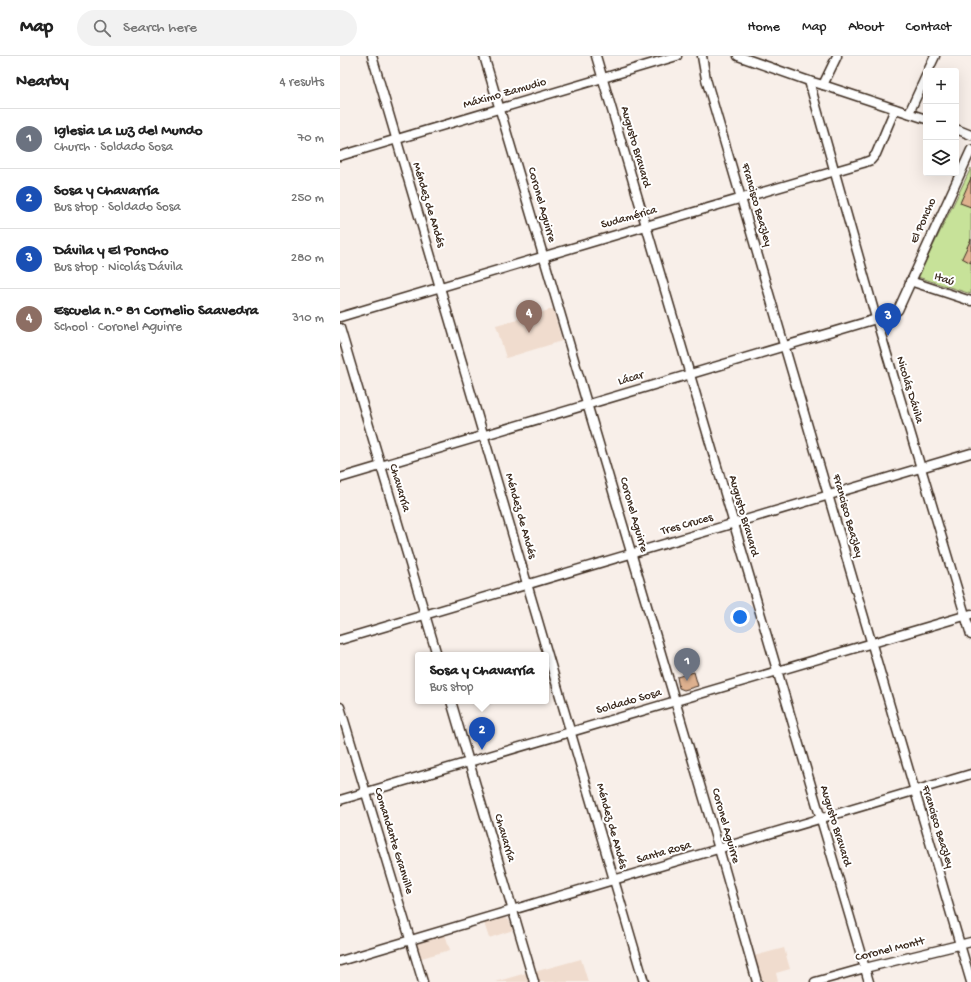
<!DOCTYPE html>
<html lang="en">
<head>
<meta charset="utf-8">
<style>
  body { margin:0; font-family:"Gochi Hand",sans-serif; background:#f2f2f2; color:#222 }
  .controls { position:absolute; right:12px; top:12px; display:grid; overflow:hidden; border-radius:4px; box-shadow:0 4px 16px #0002 }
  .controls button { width:36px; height:36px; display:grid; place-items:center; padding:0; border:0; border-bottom:1px solid #e0e0e0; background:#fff; color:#222; font:20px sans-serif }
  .you { position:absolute; left:400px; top:561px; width:14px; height:14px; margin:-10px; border:3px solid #fff; border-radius:50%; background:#1a73e8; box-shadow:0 0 0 6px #1a73e833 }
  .badge { display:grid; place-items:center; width:26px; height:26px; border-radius:50%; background:#111827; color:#fff; font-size:13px; font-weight:700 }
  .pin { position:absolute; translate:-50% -33px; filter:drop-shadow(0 1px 2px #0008) }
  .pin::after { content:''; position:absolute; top:21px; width:14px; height:12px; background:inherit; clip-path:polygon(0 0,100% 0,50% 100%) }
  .popup { position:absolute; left:75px; top:596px; width:134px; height:52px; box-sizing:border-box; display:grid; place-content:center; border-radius:4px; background:#fff; filter:drop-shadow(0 1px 3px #0005); font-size:13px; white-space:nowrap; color:#767676 }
  .popup b { font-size:15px; color:#222 }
  .popup::after { content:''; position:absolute; left:50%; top:100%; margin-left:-8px; border:8px solid transparent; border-top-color:#fff }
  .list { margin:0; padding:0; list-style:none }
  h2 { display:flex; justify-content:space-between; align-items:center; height:52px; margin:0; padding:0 16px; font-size:17px }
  h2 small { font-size:13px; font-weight:400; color:#767676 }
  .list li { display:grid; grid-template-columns:26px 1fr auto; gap:12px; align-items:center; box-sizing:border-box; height:60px; padding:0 16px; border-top:1px solid #e0e0e0 }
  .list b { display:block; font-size:15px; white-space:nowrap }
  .list p { margin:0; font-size:13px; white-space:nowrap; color:#767676 }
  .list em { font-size:13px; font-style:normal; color:#767676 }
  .icon { flex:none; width:22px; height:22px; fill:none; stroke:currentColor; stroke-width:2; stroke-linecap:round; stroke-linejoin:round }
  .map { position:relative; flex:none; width:631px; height:926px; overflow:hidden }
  header { display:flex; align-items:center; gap:24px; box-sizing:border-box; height:56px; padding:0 20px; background:#fff; border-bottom:1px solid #e0e0e0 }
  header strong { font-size:19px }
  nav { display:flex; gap:22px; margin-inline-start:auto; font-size:14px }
  .search { width:280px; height:36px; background:#f2f2f2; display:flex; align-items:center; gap:10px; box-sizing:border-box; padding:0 14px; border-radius:22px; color:#767676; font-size:15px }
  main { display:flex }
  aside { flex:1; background:#fff }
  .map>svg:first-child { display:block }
</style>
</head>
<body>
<header>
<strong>Map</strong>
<div class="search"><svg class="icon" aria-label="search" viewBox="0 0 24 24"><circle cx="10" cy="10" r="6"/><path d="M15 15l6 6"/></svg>Search here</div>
<nav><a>Home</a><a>Map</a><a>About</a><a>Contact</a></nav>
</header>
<main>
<aside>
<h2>Nearby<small>4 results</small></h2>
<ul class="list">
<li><span class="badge" style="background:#6b7280">1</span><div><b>Iglesia La Luz del Mundo</b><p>Church · Soldado Sosa</p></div><em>70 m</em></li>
<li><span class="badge" style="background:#1a4fb4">2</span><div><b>Sosa y Chavarría</b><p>Bus stop · Soldado Sosa</p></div><em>250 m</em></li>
<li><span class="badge" style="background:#1a4fb4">3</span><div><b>Dávila y El Poncho</b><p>Bus stop · Nicolás Dávila</p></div><em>280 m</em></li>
<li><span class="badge" style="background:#8d6e63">4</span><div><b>Escuela n.° 81 Cornelio Saavedra</b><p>School · Coronel Aguirre</p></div><em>310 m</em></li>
</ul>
</aside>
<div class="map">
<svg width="631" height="926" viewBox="0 0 631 926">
  <rect width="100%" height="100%" fill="#f8efe9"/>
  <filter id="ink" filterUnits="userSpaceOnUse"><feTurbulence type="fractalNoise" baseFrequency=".025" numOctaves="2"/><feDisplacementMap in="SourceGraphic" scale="8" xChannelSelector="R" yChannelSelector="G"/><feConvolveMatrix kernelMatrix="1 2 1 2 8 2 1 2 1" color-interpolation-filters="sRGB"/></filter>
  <g filter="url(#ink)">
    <!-- built -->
    <g fill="#f0dcce">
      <path d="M213,253L222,285L166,302L156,269Z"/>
      <path d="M162,861L169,864L173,874L149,882L144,867Z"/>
      <path d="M105,878L110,894L78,903L75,893L76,888L78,886Z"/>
      <path d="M444,892L450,913L436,917L438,926H422L414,900Z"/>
      <path d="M241,903L248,926H196L194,916Z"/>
      <path d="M186,917L188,926H155Z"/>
    </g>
    <!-- green -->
    <path fill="#c7e299" stroke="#81865c" d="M631,112V238L578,221Z"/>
    <!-- building -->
    <g fill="#deb18f" stroke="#3b2a1e">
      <path d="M631,122V151L620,147Z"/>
      <path d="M631,183V207L622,202Z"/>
      <path d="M354,616L358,630L344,634L339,632L337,621Z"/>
    </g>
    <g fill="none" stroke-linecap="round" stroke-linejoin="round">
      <defs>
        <g id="minor">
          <path d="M32,0L304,926"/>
          <path d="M144,0L379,793L417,926"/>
          <path d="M256,0L529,926"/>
          <path d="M362,0L366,23L631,926"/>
          <path d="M398,0L469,25L483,29L586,63"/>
          <path d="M588,15L595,0"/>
          <path d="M469,25L536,262L631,579"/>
          <path d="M483,29L497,0"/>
          <path d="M569,57L586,20"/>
          <path d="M616,73L631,79"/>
          <path d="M0,100L337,0"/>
          <path d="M570,225L631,245"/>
          <path d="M0,261L306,170L523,107L531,104L536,98L555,53"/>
          <path d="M0,272L97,599"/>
          <path d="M0,422L553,258L558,254L631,94"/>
          <path d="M0,584L631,397"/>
          <path d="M111,645L194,926"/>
          <path d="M0,651L83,926"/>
          <path d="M0,744L631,558"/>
          <path d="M0,905L631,718"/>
          <path d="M475,926L525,912L631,886"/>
        </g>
      </defs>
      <!-- minor casing -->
      <use href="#minor" stroke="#3b2a1e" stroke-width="11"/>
      <!-- minor -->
      <use href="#minor" stroke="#fff" stroke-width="8"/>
    </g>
  </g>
  <g text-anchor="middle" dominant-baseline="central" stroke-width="4" stroke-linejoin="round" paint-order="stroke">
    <!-- street labels -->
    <g font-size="12" fill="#3b2a1e" stroke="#fff">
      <text transform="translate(165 38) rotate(-16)">Máximo Zamudio</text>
      <text transform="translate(295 91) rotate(74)">Augusto Bravard</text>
      <text transform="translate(88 149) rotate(73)">Méndez de Andés</text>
      <text transform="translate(201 149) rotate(74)">Coronel Aguirre</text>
      <text transform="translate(416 149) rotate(74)">Francisco Beazley</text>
      <text transform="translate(289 162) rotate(-16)">Sudamérica</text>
      <text transform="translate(584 165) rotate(-66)">El Poncho</text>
      <text transform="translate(604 224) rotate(18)">Itaú</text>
      <text transform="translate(291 323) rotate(-16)">Lácar</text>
      <text transform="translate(569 334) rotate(73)">Nicolás Dávila</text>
      <text transform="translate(59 432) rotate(73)">Chavarría</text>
      <text transform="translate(293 459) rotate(74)">Coronel Aguirre</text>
      <text transform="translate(180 460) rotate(74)">Méndez de Andés</text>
      <text transform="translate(403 460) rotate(74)">Augusto Bravard</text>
      <text transform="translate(507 460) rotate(74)">Francisco Beazley</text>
      <text transform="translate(347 469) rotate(-16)">Tres Cruces</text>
      <text transform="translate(289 646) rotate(-16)">Soldado Sosa</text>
      <text transform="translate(271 770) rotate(74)">Méndez de Andés</text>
      <text transform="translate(385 770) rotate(74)">Coronel Aguirre</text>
      <text transform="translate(495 770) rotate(73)">Augusto Bravard</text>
      <text transform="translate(597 771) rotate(73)">Francisco Beazley</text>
      <text transform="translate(164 782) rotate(73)">Chavarría</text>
      <text transform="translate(53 785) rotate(73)">Comandante Granville</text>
      <text transform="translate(324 797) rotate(-16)">Santa Rosa</text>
      <text transform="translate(550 894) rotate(-14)">Coronel Montt</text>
    </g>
  </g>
</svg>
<div class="controls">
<button>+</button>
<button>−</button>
<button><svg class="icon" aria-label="layers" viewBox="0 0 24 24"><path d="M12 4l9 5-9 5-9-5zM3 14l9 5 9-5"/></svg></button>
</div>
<div class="you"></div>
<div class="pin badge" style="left:347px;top:625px;background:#6b7280">1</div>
<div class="pin badge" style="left:142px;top:694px;background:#1a4fb4">2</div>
<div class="popup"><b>Sosa y Chavarría</b>Bus stop</div>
<div class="pin badge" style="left:548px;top:280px;background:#1a4fb4">3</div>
<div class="pin badge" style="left:189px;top:277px;background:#8d6e63">4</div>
</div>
</main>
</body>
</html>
